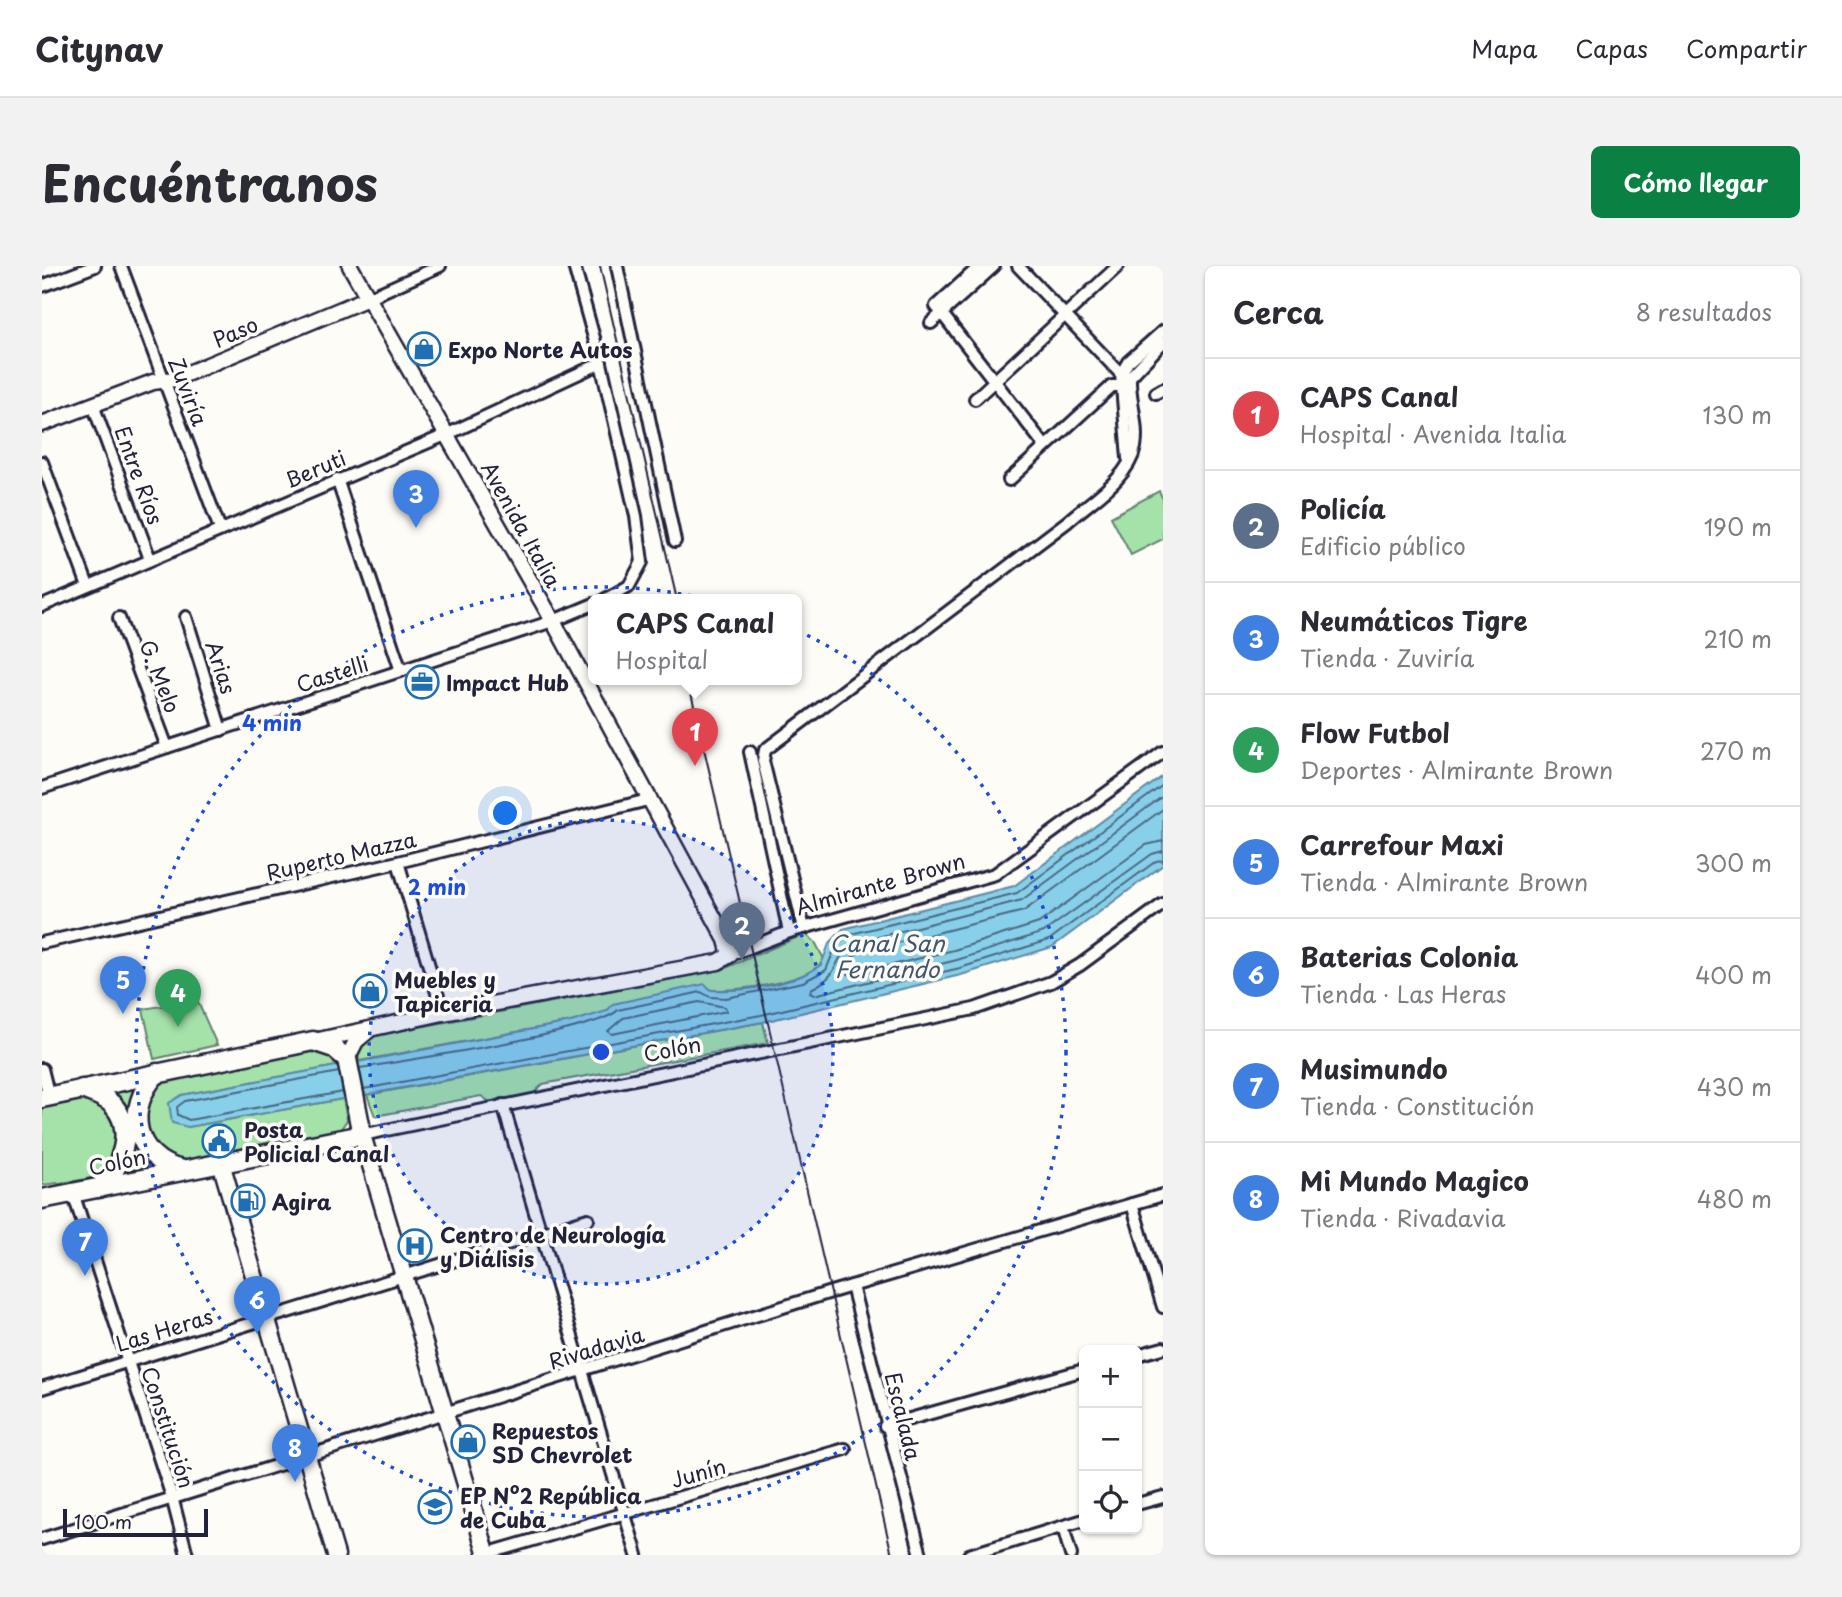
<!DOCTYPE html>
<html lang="es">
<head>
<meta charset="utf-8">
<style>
  body { margin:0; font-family:"Playpen Sans",sans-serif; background:#f2f2f3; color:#2b2b33 }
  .controls { position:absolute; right:21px; bottom:21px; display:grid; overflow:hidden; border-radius:10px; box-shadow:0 2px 5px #0004 }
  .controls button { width:63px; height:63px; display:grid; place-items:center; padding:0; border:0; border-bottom:2px solid #e1e1e2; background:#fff; color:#2b2b33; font:35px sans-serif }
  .scale { position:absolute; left:21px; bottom:18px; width:145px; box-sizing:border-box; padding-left:7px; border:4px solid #22223b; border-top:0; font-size:19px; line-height:24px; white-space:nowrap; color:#22223b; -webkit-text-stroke:5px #fdfcf7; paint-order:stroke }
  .you { position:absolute; left:464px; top:548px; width:24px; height:24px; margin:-18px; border:5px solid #fff; border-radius:50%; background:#1a73e8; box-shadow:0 0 0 10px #1a73e833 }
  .badge { display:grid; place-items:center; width:46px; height:46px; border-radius:50%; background:#0b8043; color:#fff; font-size:23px; font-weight:700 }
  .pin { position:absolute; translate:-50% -58px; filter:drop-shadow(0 2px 4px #0008) }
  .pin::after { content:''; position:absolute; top:37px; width:24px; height:21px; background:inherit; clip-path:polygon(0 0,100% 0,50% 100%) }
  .popup { position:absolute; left:546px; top:328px; width:214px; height:91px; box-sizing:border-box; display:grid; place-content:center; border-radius:10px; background:#fff; filter:drop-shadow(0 2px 5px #0005); font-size:23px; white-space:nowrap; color:#7c7c81 }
  .popup b { font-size:26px; color:#2b2b33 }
  .popup::after { content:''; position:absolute; left:50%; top:100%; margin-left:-14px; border:14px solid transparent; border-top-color:#fff }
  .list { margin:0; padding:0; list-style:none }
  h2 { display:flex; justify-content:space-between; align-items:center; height:91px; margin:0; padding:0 28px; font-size:30px }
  h2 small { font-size:23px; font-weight:400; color:#7c7c81 }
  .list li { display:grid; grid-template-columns:46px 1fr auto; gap:21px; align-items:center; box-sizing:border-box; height:112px; padding:0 28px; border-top:2px solid #e1e1e2 }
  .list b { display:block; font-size:26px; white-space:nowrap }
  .list p { margin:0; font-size:23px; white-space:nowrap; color:#7c7c81 }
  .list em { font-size:23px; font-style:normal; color:#7c7c81 }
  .icon { flex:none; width:38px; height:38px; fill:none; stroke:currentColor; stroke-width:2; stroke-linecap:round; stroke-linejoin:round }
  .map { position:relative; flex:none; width:1121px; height:1289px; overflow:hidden; border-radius:10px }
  header { display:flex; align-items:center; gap:42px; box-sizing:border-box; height:98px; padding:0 35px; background:#fff; border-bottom:2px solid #e1e1e2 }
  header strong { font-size:33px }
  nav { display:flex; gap:38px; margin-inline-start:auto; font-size:24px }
  .intro { display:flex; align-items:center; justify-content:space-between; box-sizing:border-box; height:168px; padding:0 42px }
  h1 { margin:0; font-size:49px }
  .button { padding:18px 32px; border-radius:10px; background:#0b8043; color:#fff; font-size:24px; font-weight:700 }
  main { display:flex; gap:42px; padding:0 42px }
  aside { flex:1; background:#fff; border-radius:10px; box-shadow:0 2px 5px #0004 }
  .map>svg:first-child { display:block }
</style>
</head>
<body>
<header>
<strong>Citynav</strong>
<nav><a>Mapa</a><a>Capas</a><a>Compartir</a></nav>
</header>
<div class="intro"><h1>Encuéntranos</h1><a class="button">Cómo llegar</a></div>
<main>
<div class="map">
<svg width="1121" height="1289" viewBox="0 0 1121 1289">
  <rect width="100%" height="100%" fill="#fdfcf7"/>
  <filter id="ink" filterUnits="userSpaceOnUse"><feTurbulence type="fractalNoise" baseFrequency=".0143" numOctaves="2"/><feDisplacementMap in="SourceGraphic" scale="14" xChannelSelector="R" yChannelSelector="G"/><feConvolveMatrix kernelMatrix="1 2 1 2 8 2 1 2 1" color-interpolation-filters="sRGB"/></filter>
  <g filter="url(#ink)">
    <!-- green -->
    <g fill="#a4e2aa" stroke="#638272" stroke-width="2">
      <path d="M1117,225L1121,233V273L1089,289L1069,251Z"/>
      <path d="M763,668L773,676L782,693C770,717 693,725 669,724L529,756L317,795C315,781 322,773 335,769L679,704Z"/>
      <path d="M155,734L175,779L112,793L101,743Z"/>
      <path d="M721,756L726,777L501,818L491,828L448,836L439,830L333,850L325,829Z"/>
      <path d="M273,785L285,787L294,800L140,829L146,861L301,833L305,854L298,864L140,895L124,893L107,873L102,839L117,817Z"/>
      <path d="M92,822C85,849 95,880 111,902L84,907C92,883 84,847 70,826Z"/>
      <path d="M46,833C75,843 90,887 59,907C46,916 17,916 0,919V842Z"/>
    </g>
    <!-- water -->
    <path fill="#88d0e9" stroke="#5f8aa3" stroke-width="2" d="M1121,510V599L1010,681L919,709L721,756L146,861L130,857L127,837L140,829L529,756L565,745L571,738L663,718L669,724C702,726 752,719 779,699L787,678L801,663L972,620Z"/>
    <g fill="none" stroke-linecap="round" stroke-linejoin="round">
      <!-- shore -->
      <g stroke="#4b6881" stroke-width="2">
        <path d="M1121,530L980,634L809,678C789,696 800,708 769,723L768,727L772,729L915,694L1002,666L1110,588L1121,585"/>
        <path d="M1121,543L982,645L815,687L809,693L805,707L809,709L912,684L997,657L1104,579L1121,575"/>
        <path d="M657,736L683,741L685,745L570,768L566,765L581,752Z"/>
        <path d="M318,802C360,795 556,766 576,744L659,726L668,731L684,732L761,716L784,704L793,682L805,669L975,627L1121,519"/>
        <path d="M297,806L143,835L135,841L136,849L147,854L301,826"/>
        <path d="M322,823L719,749L918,702L1007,674L1114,595L1121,594"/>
      </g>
      <defs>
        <g id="minor">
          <path d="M79,0L178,263"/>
          <path d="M532,0L559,97L594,250L600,296L587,320L562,334"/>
          <path d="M575,0L633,275"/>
          <path d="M938,0L894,40L1003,180"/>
          <path d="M976,0L1079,108L1088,111"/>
          <path d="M0,20L53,0"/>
          <path d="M326,32L398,0"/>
          <path d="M889,57L952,0"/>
          <path d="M1114,127L1121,123"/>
          <path d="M933,133L1076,0"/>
          <path d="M51,139L108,293"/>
          <path d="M1086,192L1079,108L1086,96L1121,65"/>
          <path d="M0,196L46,320"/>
          <path d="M295,213L359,405"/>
          <path d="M967,214L1070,120H1088"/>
          <path d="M0,340L406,168L559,97"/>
          <path d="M144,351L179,464"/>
          <path d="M77,352L125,481"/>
          <path d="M708,486L747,666"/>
          <path d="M0,522L511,355L552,338"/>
          <path d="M356,596L401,747"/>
          <path d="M762,662L721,495L723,484L1025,256C1047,236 1087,213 1093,181C1097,159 1087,133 1088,111L1121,76"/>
          <path d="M0,677L356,596L606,534"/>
          <path d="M688,689L747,666L953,608L1121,486"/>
          <path d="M0,803L7,831"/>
          <path d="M461,839L595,1289"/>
          <path d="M320,869L932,743L1009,716L1038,699L1121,638"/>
          <path d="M31,927L130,1231L145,1289"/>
          <path d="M1090,938L1121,1041"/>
          <path d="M810,1020L879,1289"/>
          <path d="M1095,1089L1121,1082"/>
          <path d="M0,1122L546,953"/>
          <path d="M843,1160L1042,1104"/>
          <path d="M1095,1238L1121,1231"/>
          <path d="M1021,1261L1029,1289"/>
          <path d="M0,1273L789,1026L1121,929"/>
          <path d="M440,1289L803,1183"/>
          <path d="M927,1289L1042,1254"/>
        </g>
        <g id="tertiary">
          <path d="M0,158L111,116L132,113L326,32"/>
          <path d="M272,775L401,747L676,696L688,689L684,674L511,355L308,0"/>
          <path d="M305,793L314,775L326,765"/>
        </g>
        <g id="secondary">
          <path d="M320,869L445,1289"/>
          <path d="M179,897L294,1289"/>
        </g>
        <g id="primary">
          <path d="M115,807C82,842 91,892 140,904"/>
          <path d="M40,823C50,827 62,830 70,838C94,863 80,902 57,922"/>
          <path d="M0,832L271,775L292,782L305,793L320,869L0,933"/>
        </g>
      </defs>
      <!-- minor casing -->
      <use href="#minor" stroke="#22223b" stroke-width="16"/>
      <!-- tertiary casing -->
      <use href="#tertiary" stroke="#22223b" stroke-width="19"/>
      <!-- secondary casing -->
      <use href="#secondary" stroke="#22223b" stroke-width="21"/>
      <!-- primary casing -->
      <use href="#primary" stroke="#22223b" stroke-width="23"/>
      <!-- minor -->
      <use href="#minor" stroke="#fdfcf7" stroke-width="10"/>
      <!-- tertiary -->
      <use href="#tertiary" stroke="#fdfcf7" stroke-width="14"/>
      <!-- secondary -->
      <use href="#secondary" stroke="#fdfcf7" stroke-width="16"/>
      <!-- primary -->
      <use href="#primary" stroke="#fdfcf7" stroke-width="18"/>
      <!-- tram -->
      <g stroke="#22223b" stroke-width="2">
        <path d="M558,0L635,334"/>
        <path d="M646,414L850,1289"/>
      </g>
    </g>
  </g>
  <!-- distance rings -->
  <circle cx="559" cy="786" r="232" fill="#1d4ed8" fill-opacity=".12"/>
  <g fill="none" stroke="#1d4ed8" stroke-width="3.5" stroke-dasharray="3.5 7">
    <circle cx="559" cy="786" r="232"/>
    <circle cx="559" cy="786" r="465"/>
  </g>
  <!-- icons -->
  <defs>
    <symbol id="shop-ring" viewBox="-11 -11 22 22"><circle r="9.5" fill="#fdfcf7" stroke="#1f6fb2" stroke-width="1.5"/><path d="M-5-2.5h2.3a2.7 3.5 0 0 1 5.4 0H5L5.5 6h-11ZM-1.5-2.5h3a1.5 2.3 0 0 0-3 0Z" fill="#1f6fb2"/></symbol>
    <symbol id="office-ring" viewBox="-11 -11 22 22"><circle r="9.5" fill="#fdfcf7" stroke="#1f6fb2" stroke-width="1.5"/><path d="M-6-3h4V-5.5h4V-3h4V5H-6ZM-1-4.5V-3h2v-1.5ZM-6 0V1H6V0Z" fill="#1f6fb2"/></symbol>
    <symbol id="civic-ring" viewBox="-11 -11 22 22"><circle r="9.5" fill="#fdfcf7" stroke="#1f6fb2" stroke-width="1.5"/><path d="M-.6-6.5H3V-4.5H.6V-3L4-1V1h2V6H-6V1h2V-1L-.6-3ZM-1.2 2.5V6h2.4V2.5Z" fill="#1f6fb2"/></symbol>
    <symbol id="fuel-ring" viewBox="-11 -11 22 22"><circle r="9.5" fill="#fdfcf7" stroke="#1f6fb2" stroke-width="1.5"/><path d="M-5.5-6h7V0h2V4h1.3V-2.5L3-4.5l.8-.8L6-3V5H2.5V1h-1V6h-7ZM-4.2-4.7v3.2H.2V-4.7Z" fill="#1f6fb2"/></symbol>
    <symbol id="hospital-ring" viewBox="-11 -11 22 22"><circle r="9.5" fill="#fdfcf7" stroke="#1f6fb2" stroke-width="1.5"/><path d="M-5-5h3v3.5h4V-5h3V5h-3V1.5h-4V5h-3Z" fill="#1f6fb2"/></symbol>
    <symbol id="school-ring" viewBox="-11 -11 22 22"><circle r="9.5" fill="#fdfcf7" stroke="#1f6fb2" stroke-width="1.5"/><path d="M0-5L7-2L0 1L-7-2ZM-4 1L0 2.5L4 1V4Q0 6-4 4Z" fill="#1f6fb2"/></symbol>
  </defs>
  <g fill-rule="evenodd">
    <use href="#shop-ring" x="363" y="64" width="38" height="38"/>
    <use href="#office-ring" x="361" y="397" width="38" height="38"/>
    <use href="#shop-ring" x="309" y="706" width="38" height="38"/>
    <use href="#civic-ring" x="158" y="856" width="38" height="38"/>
    <use href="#fuel-ring" x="187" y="916" width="38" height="38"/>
    <use href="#hospital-ring" x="354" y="961" width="38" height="38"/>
    <use href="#shop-ring" x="407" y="1157" width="38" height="38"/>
    <use href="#school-ring" x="374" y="1222" width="38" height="38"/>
  </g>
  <g text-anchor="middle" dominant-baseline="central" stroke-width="7" stroke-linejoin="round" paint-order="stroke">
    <!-- street labels -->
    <g font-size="21" fill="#22223b" stroke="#fdfcf7">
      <text transform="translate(193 65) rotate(-23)">Paso</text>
      <text transform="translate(147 125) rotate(69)">Zuviría</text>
      <text transform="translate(273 202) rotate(-23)">Beruti</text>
      <text transform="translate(98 209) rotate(70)">Entre Ríos</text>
      <text transform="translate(480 258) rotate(61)">Avenida Italia</text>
      <text transform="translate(180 401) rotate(72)">Arias</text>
      <text transform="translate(290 407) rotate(-18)">Castelli</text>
      <text transform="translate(119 410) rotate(69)">G. Melo</text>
      <text transform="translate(299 589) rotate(-13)">Ruperto Mazza</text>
      <text transform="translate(838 617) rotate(-16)">Almirante Brown</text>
      <text transform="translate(630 782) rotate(-11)">Colón</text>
      <text transform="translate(75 895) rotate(-12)">Colón</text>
      <text transform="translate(122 1063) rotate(-17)">Las Heras</text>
      <text transform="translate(554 1081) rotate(-17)">Rivadavia</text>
      <text transform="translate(862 1150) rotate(76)">Escalada</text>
      <text transform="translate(127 1161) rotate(72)">Constitución</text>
      <text transform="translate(656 1206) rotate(-16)">Junín</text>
    </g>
    <!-- poi labels -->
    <g font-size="21" font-weight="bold" fill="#22223b" stroke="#fdfcf7" text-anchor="start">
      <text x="406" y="83">Expo Norte Autos</text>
      <text x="404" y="416">Impact Hub</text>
      <text x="352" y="713">Muebles y<tspan x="352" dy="24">Tapiceria</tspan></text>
      <text x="202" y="863">Posta<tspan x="202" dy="24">Policial Canal</tspan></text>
      <text x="230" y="935">Agira</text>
      <text x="398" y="968">Centro de Neurología<tspan x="398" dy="24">y Diálisis</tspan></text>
      <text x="450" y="1164">Repuestos<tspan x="450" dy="24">SD Chevrolet</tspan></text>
      <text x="418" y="1229">EP Nº2 República<tspan x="418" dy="24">de Cuba</tspan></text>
    </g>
    <!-- water labels -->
    <g font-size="23" font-style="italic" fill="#41566f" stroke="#fdfcf7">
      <text x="845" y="676">Canal San<tspan x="845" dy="26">Fernando</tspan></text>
    </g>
  </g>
  <circle cx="559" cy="786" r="10" fill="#1d4ed8" stroke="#fdfcf7" stroke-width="3.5"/>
  <g font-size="21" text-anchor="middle" font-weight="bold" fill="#1d4ed8" stroke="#fdfcf7" stroke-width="7" stroke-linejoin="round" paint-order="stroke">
    <text x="230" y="465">4 min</text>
    <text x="395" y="629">2 min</text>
  </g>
</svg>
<div class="controls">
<button>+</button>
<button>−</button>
<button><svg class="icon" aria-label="locate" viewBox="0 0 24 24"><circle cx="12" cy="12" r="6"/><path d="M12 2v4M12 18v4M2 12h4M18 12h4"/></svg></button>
</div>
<div class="scale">100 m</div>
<div class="you"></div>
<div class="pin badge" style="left:653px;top:500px;background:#e0444e">1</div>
<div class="popup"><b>CAPS Canal</b>Hospital</div>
<div class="pin badge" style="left:700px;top:694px;background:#5c6f8a">2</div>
<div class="pin badge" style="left:374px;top:262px;background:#3f7fe0">3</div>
<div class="pin badge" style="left:136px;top:761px;background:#2e9e5b">4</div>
<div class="pin badge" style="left:81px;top:748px;background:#3f7fe0">5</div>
<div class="pin badge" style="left:215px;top:1068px;background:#3f7fe0">6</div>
<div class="pin badge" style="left:43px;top:1010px;background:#3f7fe0">7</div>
<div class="pin badge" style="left:253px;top:1216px;background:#3f7fe0">8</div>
</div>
<aside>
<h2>Cerca<small>8 resultados</small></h2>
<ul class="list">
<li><span class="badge" style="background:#e0444e">1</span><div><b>CAPS Canal</b><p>Hospital · Avenida Italia</p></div><em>130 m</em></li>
<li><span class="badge" style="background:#5c6f8a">2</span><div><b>Policía</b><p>Edificio público</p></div><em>190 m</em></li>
<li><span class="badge" style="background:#3f7fe0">3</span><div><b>Neumáticos Tigre</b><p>Tienda · Zuviría</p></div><em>210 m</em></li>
<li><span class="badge" style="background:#2e9e5b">4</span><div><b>Flow Futbol</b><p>Deportes · Almirante Brown</p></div><em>270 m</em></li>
<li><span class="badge" style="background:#3f7fe0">5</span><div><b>Carrefour Maxi</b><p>Tienda · Almirante Brown</p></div><em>300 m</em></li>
<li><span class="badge" style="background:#3f7fe0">6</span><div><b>Baterias Colonia</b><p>Tienda · Las Heras</p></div><em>400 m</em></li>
<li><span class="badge" style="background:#3f7fe0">7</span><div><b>Musimundo</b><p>Tienda · Constitución</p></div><em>430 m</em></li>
<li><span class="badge" style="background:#3f7fe0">8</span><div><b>Mi Mundo Magico</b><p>Tienda · Rivadavia</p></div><em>480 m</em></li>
</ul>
</aside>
</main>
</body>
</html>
